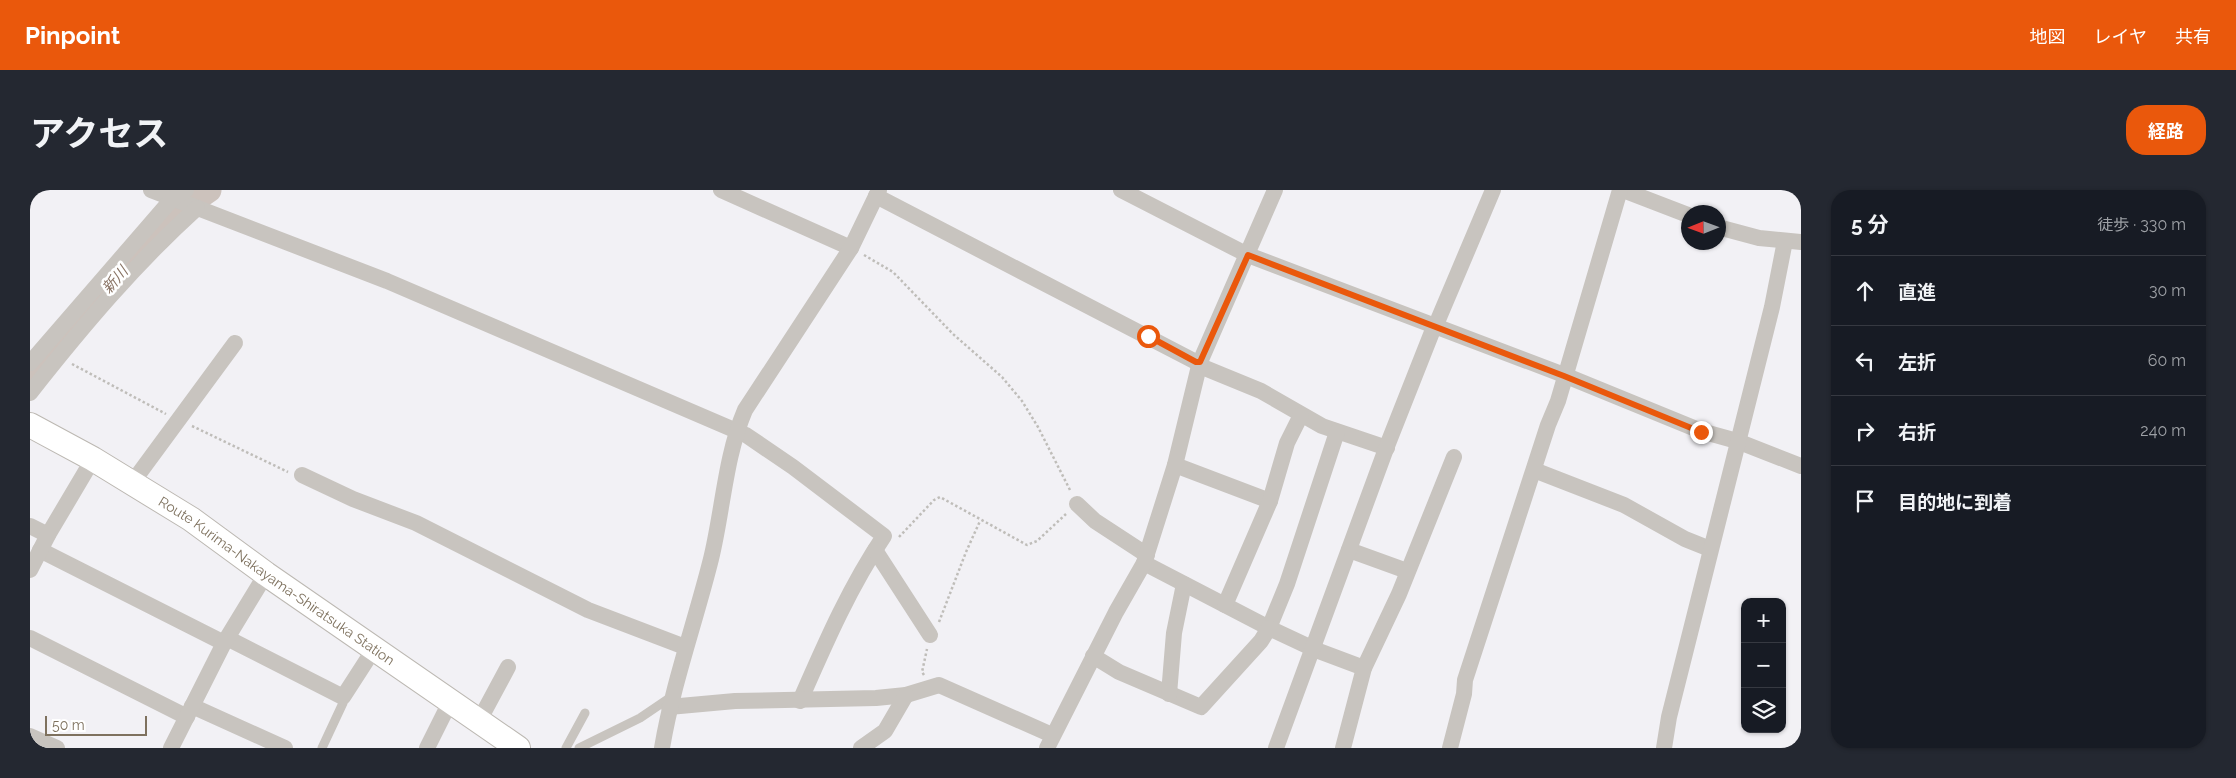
<!DOCTYPE html>
<html lang="ja">
<head>
<meta charset="utf-8">
<style>
  body { margin:0; font-family:Raleway,"Noto Sans JP",sans-serif; background:#242831; color:#f1f3f6 }
  .controls { position:absolute; right:15px; bottom:15px; display:grid; overflow:hidden; border-radius:10px; box-shadow:0 1px 4px #0004 }
  .controls button { width:45px; height:45px; display:grid; place-items:center; padding:0; border:0; border-bottom:1px solid #363941; background:#171b24; color:#f1f3f6; font:25px sans-serif }
  .compass { position:absolute; left:1651px; top:15px; width:45px; height:45px; border-radius:50%; background:#171b24; box-shadow:0 1px 4px #0004; rotate:269deg }
  .scale { position:absolute; left:15px; bottom:12px; width:102px; box-sizing:border-box; padding-left:5px; border:2px solid #7e715e; border-top:0; font-size:14px; line-height:18px; white-space:nowrap; color:#7e715e; -webkit-text-stroke:4px #fff; paint-order:stroke }
  .stop { position:absolute; width:15px; height:15px; margin:-11px; border:4px solid #ea580c; border-radius:50%; background:#fff }
  .stop.end { background:#ea580c; border-color:#fff; box-shadow:0 1px 5px #0008 }
  .list { margin:0; padding:0; list-style:none }
  h2 { display:flex; justify-content:space-between; align-items:center; height:65px; margin:0; padding:0 20px; font-size:21px }
  h2 small { font-size:16px; font-weight:400; color:#9ea1a6 }
  .list li { display:grid; grid-template-columns:32px 1fr auto; gap:15px; align-items:center; box-sizing:border-box; height:70px; padding:0 20px; border-top:1px solid #363941 }
  .list b { display:block; font-size:19px; white-space:nowrap }
  .list em { font-size:16px; font-style:normal; color:#9ea1a6 }
  .icon { flex:none; width:28px; height:28px; fill:none; stroke:currentColor; stroke-width:2; stroke-linecap:round; stroke-linejoin:round }
  .map { position:relative; flex:none; width:1771px; height:558px; overflow:hidden; border-radius:20px }
  header { display:flex; align-items:center; gap:30px; box-sizing:border-box; height:70px; padding:0 25px; background:#ea580c; color:#fff }
  header strong { font-size:24px }
  nav { display:flex; gap:28px; margin-inline-start:auto; font-size:18px }
  .intro { display:flex; align-items:center; justify-content:space-between; box-sizing:border-box; height:120px; padding:0 30px }
  h1 { margin:0; font-size:35px }
  .button { padding:12px 22px; border-radius:20px; background:#ea580c; color:#fff; font-size:18px; font-weight:700 }
  main { display:flex; gap:30px; padding:0 30px }
  aside { flex:1; background:#171b24; border-radius:20px; box-shadow:0 1px 4px #0004 }
  .map>svg:first-child { display:block }
</style>
</head>
<body>
<header>
<strong>Pinpoint</strong>
<nav><a>地図</a><a>レイヤ</a><a>共有</a></nav>
</header>
<div class="intro"><h1>アクセス</h1><a class="button">経路</a></div>
<main>
<div class="map">
<svg width="1771" height="558" viewBox="0 0 1771 558">
  <rect width="100%" height="100%" fill="#f2f1f5"/>
  <g fill="none" stroke-linecap="round" stroke-linejoin="round">
    <!-- river -->
    <path stroke="#ccc2bc" stroke-width="25" d="M0,189L64,111L140,27L179,0"/>
    <defs>
      <g id="secondary">
        <path id="s1" d="M0,235L63,269L161,329L236,384L488,558"/>
      </g>
    </defs>
    <!-- secondary casing -->
    <use href="#secondary" stroke="#bcb8b2" stroke-width="26"/>
    <!-- path -->
    <g stroke="#bfbdb9" stroke-width="2.5" stroke-dasharray="2.5 2.5" stroke-linecap="butt">
      <path d="M834,65L863,82L923,144L972,187L992,211L1008,237L1041,302"/>
      <path d="M42,174L136,224"/>
      <path d="M162,236L258,282"/>
      <path d="M869,347L904,310L910,307L997,355L1007,351L1036,324"/>
      <path d="M909,432L936,362L950,331"/>
      <path d="M894,485L892,482L897,459"/>
    </g>
    <!-- service -->
    <g stroke="#c8c4bf" stroke-width="9">
      <path d="M292,558L313,513V507"/>
      <path d="M536,558L555,523"/>
      <path d="M549,558L610,528L641,507"/>
    </g>
    <!-- minor -->
    <g stroke="#c8c4bf" stroke-width="16">
      <path d="M121,0L357,91L716,245L763,277L854,346C819,398 795,454 770,511"/>
      <path d="M691,0L821,58"/>
      <path d="M1091,0L1218,65L1534,185L1671,241L1707,251L1771,276"/>
      <path d="M1593,0L1658,25"/>
      <path d="M846,6L1166,172H1170"/>
      <path d="M1688,37L1729,48L1771,52"/>
      <path d="M0,173L142,9L156,0"/>
      <path d="M1170,176L1231,201L1292,236L1357,258"/>
      <path d="M0,203C52,137 105,74 167,18"/>
      <path d="M1145,275L1240,311"/>
      <path d="M1504,280L1594,315L1655,349L1680,359"/>
      <path d="M272,285L323,309L386,333L558,420L655,457"/>
      <path d="M102,293L205,153"/>
      <path d="M1047,314L1065,331L1117,365"/>
      <path d="M0,336L18,345"/>
      <path d="M10,360L194,453"/>
      <path d="M845,360L900,445"/>
      <path d="M1319,360L1377,381"/>
      <path d="M1114,373L1239,438L1257,394L1307,242"/>
      <path d="M0,380L18,345L63,269"/>
      <path d="M1195,415L1240,311L1257,253L1271,225"/>
      <path d="M0,448L157,527"/>
      <path d="M197,448L313,507L344,459"/>
      <path d="M1063,466L1089,482L1171,517L1231,451L1239,438L1286,460L1334,478"/>
      <path d="M1139,504L1144,443L1154,394"/>
      <path d="M162,516L255,558"/>
      <path d="M639,517L705,511L846,508L876,505L909,495L1022,545"/>
      <path d="M449,531L478,477"/>
      <path d="M0,546L27,558"/>
      <path d="M141,558L194,453L236,384"/>
      <path d="M397,558L420,512"/>
      <path d="M632,558C643,493 665,433 681,369C693,320 695,267 715,220L821,58L849,0"/>
      <path d="M831,558L855,541L876,505"/>
      <path d="M1017,558L1086,422L1114,373L1145,275L1170,172L1245,0"/>
      <path d="M1246,558L1357,256L1404,137L1408,130L1463,0"/>
      <path d="M1313,558L1334,478L1369,404L1424,267"/>
      <path d="M1420,558L1434,504L1435,490L1518,235L1528,211L1590,0"/>
      <path d="M1634,558L1639,527L1742,117L1755,51"/>
    </g>
    <!-- secondary -->
    <use href="#secondary" stroke="#fff" stroke-width="24"/>
  </g>
  <g fill="none" stroke-linecap="round" stroke-linejoin="round">
    <!-- route -->
    <path stroke="#ea580c" stroke-width="6" d="M1118,146L1166,172H1170L1218,65L1534,186L1671,242"/>
  </g>
  <g text-anchor="middle" dominant-baseline="central" stroke-width="5" stroke-linejoin="round" paint-order="stroke">
    <!-- street labels -->
    <g font-size="14" fill="#7e715e" stroke="#fff">
      <text stroke="none"><textPath href="#s1" startOffset="292">Route Kurima-Nakayama-Shiratsuka Station</textPath></text>
    </g>
    <!-- water labels -->
    <g font-size="15" font-style="italic" fill="#887263" stroke="#fff">
      <text transform="translate(85 90) rotate(-49)">新川</text>
    </g>
  </g>
</svg>
<div class="controls">
<button>+</button>
<button>−</button>
<button><svg class="icon" aria-label="layers" viewBox="0 0 24 24"><path d="M12 4l9 5-9 5-9-5zM3 14l9 5 9-5"/></svg></button>
</div>
<svg class="compass" viewBox="-18 -18 36 36"><path d="M0-13l5 13h-10z" fill="#e53935"/><path d="M0 13l5-13h-10z" fill="#9ea1a6"/></svg>
<div class="scale">50 m</div>
<div class="stop" style="left:1118px;top:146px"></div>
<div class="stop end" style="left:1671px;top:242px"></div>
</div>
<aside>
<h2>5 分<small>徒歩 · 330 m</small></h2>
<ul class="list">
<li><svg class="icon" aria-label="ahead" viewBox="0 0 24 24"><path d="M12 20V5M6 11l6-6 6 6"/></svg><div><b>直進</b></div><em>30 m</em></li>
<li><svg class="icon" aria-label="left" viewBox="0 0 24 24"><path d="M17 20v-9H6M10 6l-5 5 5 5"/></svg><div><b>左折</b></div><em>60 m</em></li>
<li><svg class="icon" aria-label="right" viewBox="0 0 24 24"><path d="M7 20v-9h11M14 6l5 5-5 5"/></svg><div><b>右折</b></div><em>240 m</em></li>
<li><svg class="icon" aria-label="arrive" viewBox="0 0 24 24"><path d="M6 21V4h12l-3 4 3 4H6"/></svg><div><b>目的地に到着</b></div></li>
</ul>
</aside>
</main>
</body>
</html>
